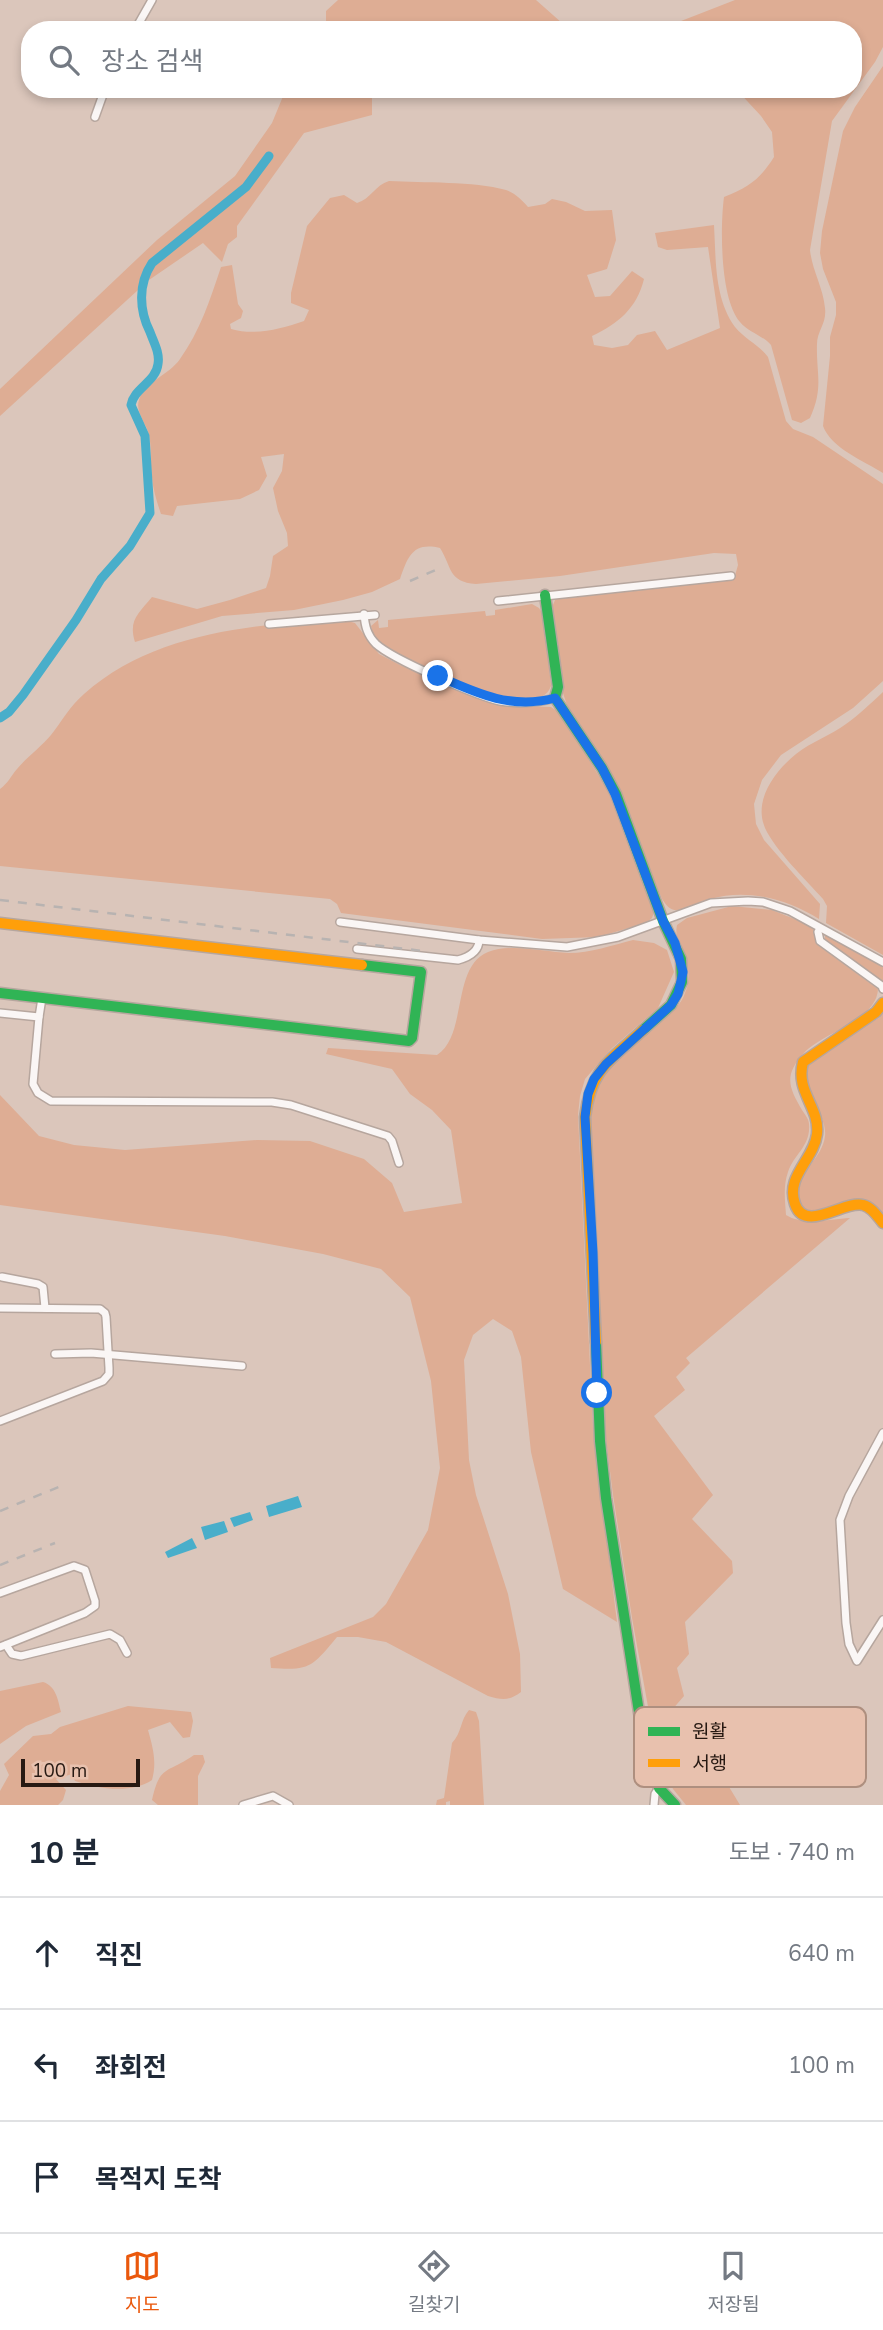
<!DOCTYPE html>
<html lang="ko">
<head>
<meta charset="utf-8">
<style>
  body { margin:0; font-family:"Nunito Sans","Noto Sans KR",sans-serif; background:#f2f2f3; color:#1f2937 }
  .scale { position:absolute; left:21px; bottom:18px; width:119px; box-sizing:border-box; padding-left:7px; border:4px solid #271912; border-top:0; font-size:19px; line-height:24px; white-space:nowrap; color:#271912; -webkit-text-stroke:5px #e8c1ae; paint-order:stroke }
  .stop { position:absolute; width:21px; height:21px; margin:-16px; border:5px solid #1a73e8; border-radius:50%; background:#fff }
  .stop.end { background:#1a73e8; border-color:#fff; box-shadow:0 2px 7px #0008 }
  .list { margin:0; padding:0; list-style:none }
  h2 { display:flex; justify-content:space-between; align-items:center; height:91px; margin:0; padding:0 28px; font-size:30px }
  h2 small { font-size:23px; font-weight:400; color:#747a83 }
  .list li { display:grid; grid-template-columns:46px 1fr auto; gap:21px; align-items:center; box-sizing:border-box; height:112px; padding:0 28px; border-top:2px solid #e0e1e3 }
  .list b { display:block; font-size:26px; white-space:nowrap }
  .list em { font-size:23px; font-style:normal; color:#747a83 }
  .icon { flex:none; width:38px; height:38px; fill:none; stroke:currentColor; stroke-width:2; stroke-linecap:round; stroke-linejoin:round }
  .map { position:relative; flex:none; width:883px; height:1805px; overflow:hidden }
  .search { position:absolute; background:#fff; box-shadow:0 4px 10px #0003; left:21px; right:21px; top:21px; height:77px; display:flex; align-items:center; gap:18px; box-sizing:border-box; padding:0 24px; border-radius:28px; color:#747a83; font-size:26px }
  .sheet { height:427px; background:#fff }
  nav { display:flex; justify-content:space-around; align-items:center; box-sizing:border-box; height:98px; border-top:2px solid #e0e1e3; background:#fff; font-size:19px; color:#747a83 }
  nav a { display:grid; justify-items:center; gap:4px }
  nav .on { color:#ea580c }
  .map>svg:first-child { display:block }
</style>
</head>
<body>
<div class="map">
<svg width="883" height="1805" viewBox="0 0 883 1805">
  <rect width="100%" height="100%" fill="#dbc6bb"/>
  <!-- green -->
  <g fill="#dead94">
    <path d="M338,0H536L562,23L581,30H326V11Z"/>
    <path d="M735,0H883V47L875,62L832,121L810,250C812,270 823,287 825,308C827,323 817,331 817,344C816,374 824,387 810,418L801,423L792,420L771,345C762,335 748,332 740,322C720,299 720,227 724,197C749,187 760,179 774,157L772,132L761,116L736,89H853V30H658Z"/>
    <path d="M883,66V473C864,461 831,448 823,426L830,356V337L836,315V302L823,269L820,253L822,231L843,131L855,107Z"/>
    <path d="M286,89H372V115L304,133L237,226V237L228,244L222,262L203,243L149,280L0,416V389L157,240L235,176L272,123Z"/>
    <path d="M389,181C424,183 473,181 506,190C515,193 522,200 528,207L545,204L552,199L566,202L585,211L612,210L616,240L607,269L587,275L595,297L610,296L632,271L644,279C637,308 618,324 592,336L594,345L612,348L628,345L637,335L655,331L667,350L720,328L708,247L667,250L658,247L655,233L714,225C716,259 714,298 735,327C745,339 759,345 768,357L786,421L793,429L813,437L883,484V681L853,708L781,755L762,780L754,804L756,824L764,840L820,904L819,919C787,899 747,888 710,899C700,901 690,908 679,910C670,911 667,906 662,899L606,765L567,705L562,690L552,607L556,598L734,579L738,565L736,554L714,553L560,576L476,584C448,582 452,567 440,548C413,542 408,556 400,579L372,592L343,600L294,610L222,616L135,642C128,620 139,613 152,597L197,609L230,600L266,588L270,576L273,556L288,546L287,533L278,511L273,488L282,471L284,454L261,457L267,476L259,490L240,499L177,506L173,516L161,514C157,502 153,490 152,477C150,464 152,448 149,435C146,423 135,412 139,400C144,382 169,375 180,359C200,331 210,300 221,267L232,265L238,304L243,311L241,318L230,324L231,329C255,336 281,329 304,321L309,310L291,303V293L307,226L330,198L344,195L357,203C371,199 375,185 389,181Z"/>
    <path d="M532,604L539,608L544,616L551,686C538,723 443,675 421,665C407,658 387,653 377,641C374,636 372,631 371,626L378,620L379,628L388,627V620L485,611L486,616L495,615V610Z"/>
    <path d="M340,619L355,623L379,654L400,665L497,705L551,707L560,713L610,794L655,909L652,918L646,923L598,937L542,939L341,913L337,904L330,899L0,866V789C8,783 11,776 17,769C27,757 41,747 51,735C62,721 70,706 84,694C154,632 252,625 340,619Z"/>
    <path d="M883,692V955L826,923L827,906L823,899C806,880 775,850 765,828C753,800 775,771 796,754C811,742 831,735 846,724C859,715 871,703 883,692Z"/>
    <path d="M732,906L772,910L802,922L814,930L819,946L878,989C877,1020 822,1033 804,1053C784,1075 788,1086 802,1110C805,1115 809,1119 809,1124C811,1146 794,1154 788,1172C783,1186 785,1200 786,1215C803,1226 831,1219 850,1218L686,1358L690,1363L676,1377L685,1390L654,1416L713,1495L692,1519L732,1561L733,1573L685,1622L689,1654L677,1668L684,1696L671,1711L683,1736L676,1750L684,1763L720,1772L740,1805H686L673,1789L658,1762L632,1618L613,1495L606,1439L590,1121C592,1107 593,1091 601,1079C614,1059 643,1039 661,1022C670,1014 681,1005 685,993C698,963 672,949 677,925L687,918Z"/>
    <path d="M825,933L883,967V982L825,941Z"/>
    <path d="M633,940L654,943L667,950L674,972L658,1008L611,1049L585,1079L580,1096L578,1115L593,1428L617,1622L563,1589L531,1452L521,1357L512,1331L493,1319L473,1335L464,1360L469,1460L476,1495L508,1594L520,1654L521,1692C509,1701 502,1700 488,1696L386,1642L358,1637H337C312,1667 310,1671 271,1668L270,1658L373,1617L386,1604L428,1530L440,1468L431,1381L410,1297L381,1269L323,1254L225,1236L0,1205V1095L39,1136L74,1145L125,1150L257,1140L310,1141L364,1159L392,1183L404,1212L462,1203L451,1130L432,1110L410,1094L392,1069L326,1054L328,1048L437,1055C468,1035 451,967 488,952C512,943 544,952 569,953C590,953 613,945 633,940Z"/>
    <path d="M883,1012V1218L875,1209L808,1212C779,1181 822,1165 825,1136C828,1111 794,1089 807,1066C814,1052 864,1027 879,1018Z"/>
    <path d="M43,1682C56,1686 58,1700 61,1712L26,1726L0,1744V1691Z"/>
    <path d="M128,1706L191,1712L193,1721L190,1737L183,1738L170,1722L148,1730C153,1748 157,1762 152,1780C132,1794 98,1789 75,1781L72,1774L56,1779L66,1790L63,1800L58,1805H0V1791L9,1775L4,1764L33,1736L51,1734L60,1727Z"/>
    <path d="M469,1710L476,1712L479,1721L484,1805H450V1801L446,1802V1805H436L437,1800L444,1798L452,1743C462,1733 460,1720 469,1710Z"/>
    <path d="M194,1755H203L205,1762L198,1776V1805H158L152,1800C160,1764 167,1774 194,1755Z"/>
  </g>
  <!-- water -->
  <g fill="#49aeca">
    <path d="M298,1496L302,1507L269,1517L266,1506Z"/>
    <path d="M250,1512L253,1520L234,1527L230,1518Z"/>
    <path d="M224,1521L228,1532L205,1540L201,1527Z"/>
    <path d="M192,1538L197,1548L168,1558L165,1552Z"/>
  </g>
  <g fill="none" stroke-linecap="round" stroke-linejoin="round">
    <!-- canal -->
    <path stroke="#49aeca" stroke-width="9" d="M0,718L9,712L23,695L76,620L101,579L130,546L150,513L145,436L131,405C134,388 156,382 158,364C160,353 154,343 150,332C139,310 138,284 152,263L246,187L269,156"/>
    <defs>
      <g id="street">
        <path d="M135,30L152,0"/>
        <path d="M95,117L105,89"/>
        <path d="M498,601L731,576"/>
        <path d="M364,614C365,626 367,635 376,644C392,659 477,696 500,701C518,704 537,703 555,698"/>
        <path d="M269,624L375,615"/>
        <path d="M340,922L479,940L567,947L618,937L711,903L748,901L763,902L790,911L883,962"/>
        <path d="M818,932L820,941L882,986L883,989"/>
        <path d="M357,949L458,960C469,957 479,952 479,940"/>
        <path d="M0,1013L39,1017L33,1084L38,1093L51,1101L272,1102L291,1105L388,1136L392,1141L399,1163"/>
        <path d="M39,1017L42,998"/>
        <path d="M2,1277L38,1284L43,1287L45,1308"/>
        <path d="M0,1308L100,1309L105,1313L106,1317L109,1368V1374L103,1381L0,1421"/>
        <path d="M55,1354L91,1353L242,1366"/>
        <path d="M883,1433L849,1496L840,1520L846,1623L849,1644L857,1661L883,1620"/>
        <path d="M0,1593L74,1566L85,1570L95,1601V1606L85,1613L0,1647"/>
        <path d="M6,1645L12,1654L21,1656L110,1634L120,1640L127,1653"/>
        <path d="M243,1805L273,1796L289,1805"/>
        <path d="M654,1805L655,1794L659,1788"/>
      </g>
      <g id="fast">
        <path d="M545,595L558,687L555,698L602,768L616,794L663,921L681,959L682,982L671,1005L643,1030"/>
        <path d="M0,993L409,1041L412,1038L421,972L362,965"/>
        <path d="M596,1342L600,1441L606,1498L643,1738L659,1788L675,1805"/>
      </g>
      <g id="slow">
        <path d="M0,923L362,965"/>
        <path d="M883,1003L876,1012L803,1062C795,1092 820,1107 817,1134C814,1160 785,1176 795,1204C805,1234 844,1200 863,1205C872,1207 878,1217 883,1223"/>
        <path d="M596,1342L585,1117C591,1069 609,1061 643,1030"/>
      </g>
    </defs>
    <!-- street casing -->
    <use href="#street" stroke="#b6a69e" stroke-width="10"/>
    <!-- fast casing -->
    <use href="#fast" stroke="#b6a69e" stroke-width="13"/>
    <!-- slow casing -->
    <use href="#slow" stroke="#b6a69e" stroke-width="13"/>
    <!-- street -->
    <use href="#street" stroke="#faf6f5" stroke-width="7"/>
    <!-- fast -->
    <use href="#fast" stroke="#30b455" stroke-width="10"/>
    <!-- slow -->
    <use href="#slow" stroke="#ff9f0a" stroke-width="10"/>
    <!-- rail -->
    <g stroke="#b8b3b1" stroke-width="2.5" stroke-dasharray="9 9" stroke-linecap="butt">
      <path d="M410,581L438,569"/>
      <path d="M0,900L423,951"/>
      <path d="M0,1511L66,1484"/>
      <path d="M0,1565L55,1543"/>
    </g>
  </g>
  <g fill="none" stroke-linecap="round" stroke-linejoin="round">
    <!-- route -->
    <path stroke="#1a73e8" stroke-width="9" d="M438,676C476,693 512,710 555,698L602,768L615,794L663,921L675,943L683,972L678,994L671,1005L606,1064L594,1079L588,1094L585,1117L593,1253L597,1393"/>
  </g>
  <!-- legend -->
  <rect x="634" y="1707" width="232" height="80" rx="10" fill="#e8c1ae" stroke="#ae8f7f" stroke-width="2"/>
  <rect x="648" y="1727" width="32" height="9" fill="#30b455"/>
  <rect x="648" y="1759" width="32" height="8" fill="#ff9f0a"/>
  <g font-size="19" fill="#271912">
    <text x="692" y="1738">원활</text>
    <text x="692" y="1770">서행</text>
  </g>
</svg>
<div class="scale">100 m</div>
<div class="stop" style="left:597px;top:1393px"></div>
<div class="stop end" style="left:438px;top:676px"></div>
<div class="search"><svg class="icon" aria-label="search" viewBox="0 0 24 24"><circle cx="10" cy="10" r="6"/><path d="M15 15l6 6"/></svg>장소 검색</div>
</div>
<section class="sheet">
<h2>10 분<small>도보 · 740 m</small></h2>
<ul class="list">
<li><svg class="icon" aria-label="ahead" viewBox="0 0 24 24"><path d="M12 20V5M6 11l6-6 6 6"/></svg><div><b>직진</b></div><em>640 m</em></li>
<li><svg class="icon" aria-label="left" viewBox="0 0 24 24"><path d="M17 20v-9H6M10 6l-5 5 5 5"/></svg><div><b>좌회전</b></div><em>100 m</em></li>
<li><svg class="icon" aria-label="arrive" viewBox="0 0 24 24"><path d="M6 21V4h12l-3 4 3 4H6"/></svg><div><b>목적지 도착</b></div></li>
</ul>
</section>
<nav>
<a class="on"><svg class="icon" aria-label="map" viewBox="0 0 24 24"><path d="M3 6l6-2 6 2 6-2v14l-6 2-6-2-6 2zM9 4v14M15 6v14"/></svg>지도</a>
<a><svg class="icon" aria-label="directions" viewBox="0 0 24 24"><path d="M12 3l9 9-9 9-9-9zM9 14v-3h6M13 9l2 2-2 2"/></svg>길찾기</a>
<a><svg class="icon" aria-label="saved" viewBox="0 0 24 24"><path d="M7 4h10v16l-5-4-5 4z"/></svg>저장됨</a>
</nav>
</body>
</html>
